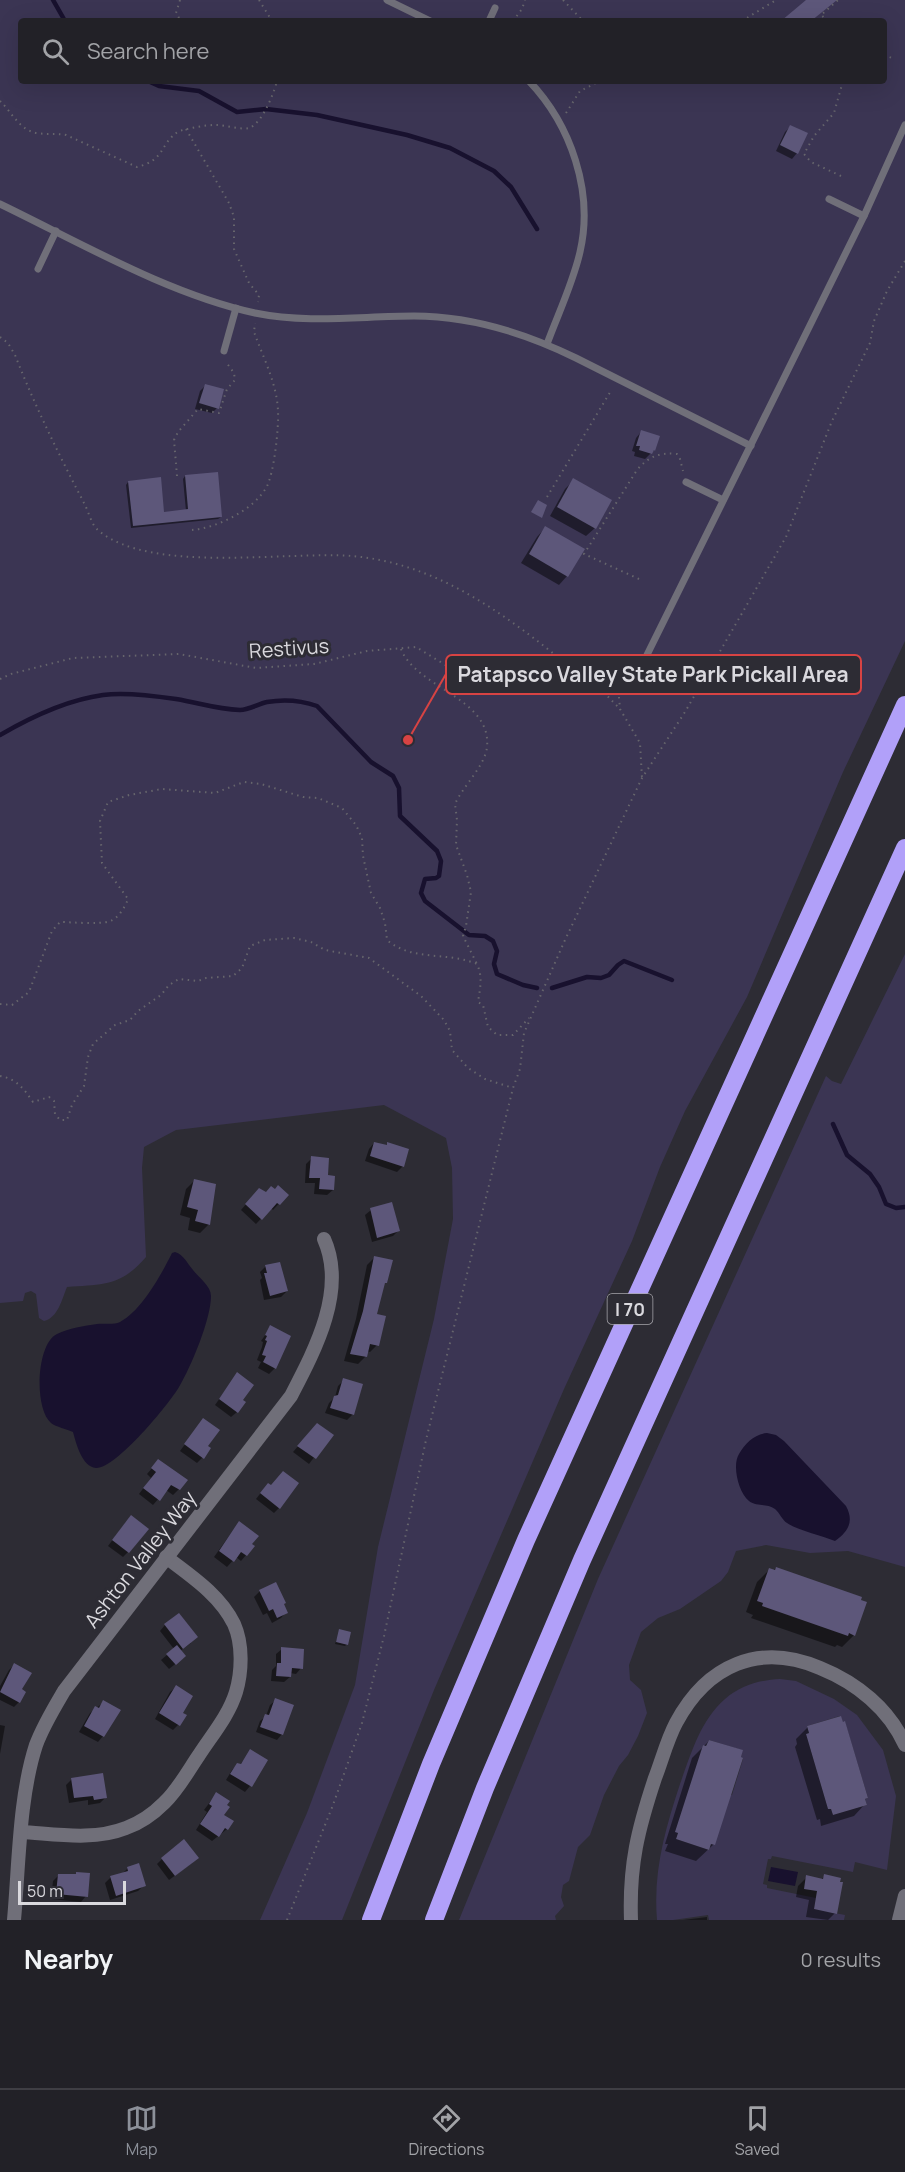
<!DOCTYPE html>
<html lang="en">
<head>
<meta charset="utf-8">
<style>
  body { margin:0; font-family:Manrope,sans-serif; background:#2e2e33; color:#f1f3f6 }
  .scale { position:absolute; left:18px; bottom:15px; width:108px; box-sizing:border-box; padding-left:6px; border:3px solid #dad9de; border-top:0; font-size:16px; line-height:21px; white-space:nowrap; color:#dad9de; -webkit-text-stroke:4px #2d2c34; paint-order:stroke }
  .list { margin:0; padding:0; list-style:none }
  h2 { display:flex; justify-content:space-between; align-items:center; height:78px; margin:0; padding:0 24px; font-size:26px }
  h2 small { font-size:20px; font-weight:400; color:#a2a3a7 }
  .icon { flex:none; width:33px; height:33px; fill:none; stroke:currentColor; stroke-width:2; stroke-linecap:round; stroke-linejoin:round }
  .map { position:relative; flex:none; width:905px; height:1920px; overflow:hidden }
  .search { position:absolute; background:#222127; box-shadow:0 6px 24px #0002; left:18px; right:18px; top:18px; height:66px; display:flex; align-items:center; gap:15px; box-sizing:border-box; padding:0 21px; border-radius:6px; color:#a2a3a7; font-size:22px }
  .sheet { height:168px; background:#222127 }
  nav { display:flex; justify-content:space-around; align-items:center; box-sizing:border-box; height:84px; border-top:2px solid #3f3e44; background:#222127; font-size:16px; color:#a2a3a7 }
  nav a { display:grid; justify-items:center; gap:3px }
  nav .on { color:#8c9099 }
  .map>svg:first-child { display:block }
</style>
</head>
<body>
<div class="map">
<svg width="905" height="1920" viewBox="0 0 905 1920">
  <rect width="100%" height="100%" fill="#2d2c34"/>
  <!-- green -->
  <g fill="#3b3553" fill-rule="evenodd">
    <path d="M0,0H905V641L843,772L747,997L685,1111L660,1167L632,1241L564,1389L434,1690L342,1920H260L307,1813L355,1685L378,1547L434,1319L453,1219L452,1168L446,1138L384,1105L176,1130L144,1147L142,1168L146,1257C120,1287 104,1284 67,1287C62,1299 58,1318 44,1321L39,1318L36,1294L31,1291L25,1293L23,1301L0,1303ZM21,21H884V81H21Z"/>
    <path d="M905,954V1567L848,1551L810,1553L766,1545L736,1551L728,1572L721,1581L680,1609L658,1618L641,1632L629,1665L630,1680L641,1690L647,1713L638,1736L628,1755L619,1766L604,1795L590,1835L578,1847L569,1881L563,1885L561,1897L564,1906L555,1916L556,1920H459L598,1579L826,1076L832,1081L841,1084Z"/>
    <path d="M780,1679L796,1681L834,1699L857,1715L883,1750L896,1796L887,1870L855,1862L853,1872L772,1856L771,1859H768L763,1884L767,1885V1888L816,1898L814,1909L845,1915L844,1920H709L708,1915L673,1920H657C653,1871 665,1830 680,1784C691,1754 700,1721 725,1699C741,1685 760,1680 780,1679ZM840,1716L843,1722H845L868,1798L865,1799L867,1805L833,1815L831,1809H828L806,1734L809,1733L807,1726ZM709,1740L742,1750L741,1757L743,1759L732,1795L728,1794L709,1850L676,1839L703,1745L706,1746Z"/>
  </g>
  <!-- water -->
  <g fill="#18112e">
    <path d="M175,1252C184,1255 187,1263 193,1270C199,1278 211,1286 211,1296C211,1319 191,1367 179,1387C169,1404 116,1469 96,1468C82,1467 76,1443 73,1432C67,1429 56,1427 51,1423C34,1409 36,1344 57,1334C69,1328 84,1326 97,1324C104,1323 114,1325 120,1322C142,1310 161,1275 172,1253Z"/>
    <path d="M767,1433L776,1435L784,1441L846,1506C854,1521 849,1531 835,1541C823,1536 797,1530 787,1523C782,1520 780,1513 775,1509C767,1503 757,1507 749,1501C738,1492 732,1465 739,1454C745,1443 755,1434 767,1433Z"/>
    <path d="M771,1867L798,1872L795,1886L768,1881Z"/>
  </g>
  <!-- shadow -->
  <g fill="#0007">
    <path d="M790,127L797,153L792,159L776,151L785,132Z"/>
    <path d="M205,386L217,408L212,413L195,409L200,391Z"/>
    <path d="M641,432L658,437L654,450L645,459L634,456L635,452L632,451L636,438Z"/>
    <path d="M185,476L221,517L218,519L131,528L126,485L128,482L163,514L186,511L183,479Z"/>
    <path d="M574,480L595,528L586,536L550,516L565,489Z"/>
    <path d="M545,528L567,576L559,585L521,563L537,537Z"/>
    <path d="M374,1143L403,1166L397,1172L365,1161L369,1149Z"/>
    <path d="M312,1158L326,1177L333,1190L327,1195L314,1194L315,1183H305L306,1164Z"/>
    <path d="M195,1180L209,1224L200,1233L188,1230L190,1218L180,1215L186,1189Z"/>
    <path d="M266,1193L287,1195L273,1210L271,1208L256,1224L241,1210L253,1196Z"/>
    <path d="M371,1210L399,1230L393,1236L372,1242L365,1215Z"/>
    <path d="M375,1257L386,1282L382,1286L376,1315L377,1345L370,1352L366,1351L365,1357L358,1364L344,1361L356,1319L367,1265Z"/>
    <path d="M266,1266L287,1291L281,1297L264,1300L260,1280L262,1278L260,1272Z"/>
    <path d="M271,1327L275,1368L269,1374L258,1368L261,1362L257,1360L262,1347L263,1342L261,1341Z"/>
    <path d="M237,1374L241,1400L237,1412L231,1417L215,1405Z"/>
    <path d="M344,1380L353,1414L347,1420L325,1413L329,1403L335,1397L338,1386Z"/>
    <path d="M203,1420L206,1446L202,1458L197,1463L180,1451Z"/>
    <path d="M312,1430L331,1435L309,1464L293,1452Z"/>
    <path d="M153,1467L179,1489L173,1495L166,1490L153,1505L139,1494L151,1478L147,1474Z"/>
    <path d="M263,1490L279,1508L274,1513L256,1499Z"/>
    <path d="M126,1522L128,1552L123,1557L108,1546Z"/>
    <path d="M234,1529L250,1544L246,1555L241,1561L236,1557L227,1567L214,1557Z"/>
    <path d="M776,1568L854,1635L842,1647L837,1645L835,1647L751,1618L753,1615L746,1612L757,1582L769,1570L773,1571Z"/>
    <path d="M260,1591L282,1605L286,1612L281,1618L272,1623L267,1613L263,1615L254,1597Z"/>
    <path d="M165,1625L191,1643L180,1651L179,1661L169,1669L161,1660L174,1649L160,1631Z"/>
    <path d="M340,1631L347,1644L345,1646L335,1644Z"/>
    <path d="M282,1649L301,1668L296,1674L290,1673V1677L284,1682L271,1681L272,1670L276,1666V1654Z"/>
    <path d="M14,1665L20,1690L19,1702L14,1707L0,1700V1686L9,1670Z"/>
    <path d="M176,1687L181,1713L178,1725L173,1730L155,1719L170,1692Z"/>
    <path d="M276,1700L282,1734L277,1740L256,1732L260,1721L266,1716L270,1705Z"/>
    <path d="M104,1702L103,1736L98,1742L79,1732L90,1713Z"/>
    <path d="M0,1725L5,1726L0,1754Z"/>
    <path d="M808,1727L867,1798L864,1800L865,1804L854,1816L821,1826L820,1819L817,1820L795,1747L797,1744L796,1739Z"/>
    <path d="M709,1741L714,1844L696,1861L665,1851L668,1844H665L692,1758Z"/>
    <path d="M251,1751L266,1760L250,1786L245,1792L226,1780L232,1770L237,1765L239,1766Z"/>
    <path d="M72,1779L105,1798L100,1803L88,1805V1800L69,1803L66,1785Z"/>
    <path d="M216,1794L222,1815L232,1821L227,1829L212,1841L196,1830L207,1812L204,1810Z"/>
    <path d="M162,1859L192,1863L169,1880L157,1864Z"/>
    <path d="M128,1868L144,1885L138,1891L110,1900L105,1883L111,1877L122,1874Z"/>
    <path d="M58,1876L86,1896L81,1902L51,1899L53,1881Z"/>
    <path d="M825,1876L835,1913L828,1920L806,1917L809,1900L796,1897L798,1886L807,1877L821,1880Z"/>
    <path d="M707,1917V1920H683Z"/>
  </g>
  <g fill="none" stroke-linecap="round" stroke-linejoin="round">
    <!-- stream -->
    <g stroke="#18112e" stroke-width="4.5">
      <path d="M53,0L65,21"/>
      <path d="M148,81L159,86L199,91L237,112L266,109L317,115L407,135L450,148L494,171L511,187L537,229"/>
      <path d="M0,735C31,717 66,700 103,695C123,692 156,696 176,699C200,703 216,709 240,710C249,710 258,704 267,702C284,699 300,700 317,706L371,762L393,776L399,788L400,816L437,851L441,861L439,876L436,878L425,879L421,893L425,901L469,935L485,936L493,941L497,951L494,964L497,974L523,985L537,988"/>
      <path d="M552,988L587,977L601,978L609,975L618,965L624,961L672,980"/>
      <path d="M833,1124L847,1155L870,1174L879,1187L886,1204L896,1208L905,1207"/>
    </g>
  </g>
  <!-- building -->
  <g fill="#5d577a">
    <path d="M806,0H837L811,21H781Z"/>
    <path d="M790,125L808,133L798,154L780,145Z"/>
    <path d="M205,384L224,389L219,409L199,403Z"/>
    <path d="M641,430L660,436L655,451L654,450L652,454L639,450L640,446H636Z"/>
    <path d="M218,472L222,517L133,526L128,481L161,477L164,512L188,509L185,475Z"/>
    <path d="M573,478L612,500L596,529L557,507Z"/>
    <path d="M538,500L547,505L542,518L531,512Z"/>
    <path d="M545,526L585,549L568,577L529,554Z"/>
    <path d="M374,1142L387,1145V1142L409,1149L404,1167L370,1156Z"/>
    <path d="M311,1156L329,1158L328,1175L335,1176L334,1190L319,1189L320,1178H309Z"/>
    <path d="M194,1179L216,1184L210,1225L195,1221L198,1210L187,1207Z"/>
    <path d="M278,1185L289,1195L280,1205L277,1203L262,1220L245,1204L259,1188L266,1192L271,1186L275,1189Z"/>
    <path d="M392,1202L400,1231L377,1238L370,1208Z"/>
    <path d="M374,1256L393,1260L387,1283H385L377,1314L386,1316L379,1346L370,1344L367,1357L350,1354L363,1311Z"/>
    <path d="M280,1262L288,1291L270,1296L264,1273H267L265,1265Z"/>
    <path d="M270,1325L291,1336L276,1369L263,1362L266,1356L262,1355L267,1341L265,1340L267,1336L265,1335Z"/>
    <path d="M237,1372L254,1385L243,1400L246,1402L238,1413L219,1399Z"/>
    <path d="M343,1378L363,1384L354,1415L330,1408L334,1396L338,1395Z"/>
    <path d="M203,1418L220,1430L208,1446L211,1448L204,1459L184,1444Z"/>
    <path d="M317,1423L334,1435L316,1459L297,1446Z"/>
    <path d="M158,1459L188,1480L180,1490L171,1485L160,1501L143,1488L156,1472L151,1468Z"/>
    <path d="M283,1471L299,1483L280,1509L260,1493L268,1483L271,1485Z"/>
    <path d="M131,1515L149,1529L129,1553L112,1540Z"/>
    <path d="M239,1521L259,1536L252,1544L255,1546L247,1556L241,1552L234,1562L219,1551Z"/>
    <path d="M776,1567L862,1597L861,1600L867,1602L855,1636L849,1633L848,1636L762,1606L763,1603L757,1601L769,1568L775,1570Z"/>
    <path d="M276,1582L286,1603L284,1604L288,1613L277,1618L273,1609L269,1611L259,1590Z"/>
    <path d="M179,1613L198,1637L183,1649L164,1624Z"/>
    <path d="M339,1629L351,1632L348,1645L336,1642Z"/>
    <path d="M177,1645L186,1656L176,1665L166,1654Z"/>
    <path d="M281,1647L304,1649L303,1669L292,1668L291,1677L276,1676L277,1663H281Z"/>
    <path d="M14,1663L32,1673L22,1689L26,1692L20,1703L0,1692Z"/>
    <path d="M176,1685L193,1696L183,1713L187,1715L180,1726L159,1713Z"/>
    <path d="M275,1698L294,1705L283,1735L260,1727L265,1714L269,1715Z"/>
    <path d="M103,1700L121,1710L104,1737L84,1726L95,1706L99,1708Z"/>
    <path d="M841,1716L843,1722L845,1721L868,1798L865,1799L867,1805L833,1815L831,1809H828L806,1734L809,1733L807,1726Z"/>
    <path d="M709,1740L743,1750L741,1757L743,1758L715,1845L711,1844L709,1850L676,1839L678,1833L675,1832L703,1745L706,1746Z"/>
    <path d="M250,1749L268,1760L252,1787L230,1774L237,1763L241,1764Z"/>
    <path d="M103,1773L107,1798L94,1800L93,1796L74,1798L71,1778Z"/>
    <path d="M216,1792L230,1801L227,1805L230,1807L224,1815L234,1821L228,1830L225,1828L219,1837L200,1824L212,1806L209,1804Z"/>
    <path d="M184,1839L199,1858L175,1876L161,1858Z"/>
    <path d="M139,1863L146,1886L116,1896L110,1876L128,1871L127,1867Z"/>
    <path d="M76,1872L90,1873L88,1897L56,1894L58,1874H76Z"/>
    <path d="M824,1874L841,1878L840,1882H843L837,1914L814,1909L817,1891L804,1889L806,1875L823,1879Z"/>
  </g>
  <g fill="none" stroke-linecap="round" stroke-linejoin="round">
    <!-- path -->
    <g stroke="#66656c" stroke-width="2" stroke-dasharray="1.5 4.5" stroke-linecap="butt">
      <path d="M180,0L176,13L181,21"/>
      <path d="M259,0L272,21"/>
      <path d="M563,0L583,21"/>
      <path d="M513,21L522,9L525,0"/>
      <path d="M742,21L776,0"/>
      <path d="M828,21L821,15L838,0"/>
      <path d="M884,55L892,58"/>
      <path d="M0,101C11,111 20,131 37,133C47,135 56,133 66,135L137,167C166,160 159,144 179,131C191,128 204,125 216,125C226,125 240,130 249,128C262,124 274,93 277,81"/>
      <path d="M566,113L580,91L600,81"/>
      <path d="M186,129L229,203L234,217V249L249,283L259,295L258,302"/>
      <path d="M841,176L811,162L804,154L814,136L834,113L843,81"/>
      <path d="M0,337L8,343L15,355C35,406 59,455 84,503C89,512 91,525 99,531C152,574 285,551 352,556C435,563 502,612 564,662C575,671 587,677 597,686C605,693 612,701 620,709"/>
      <path d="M177,476L174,440L178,432L198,409L219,413L227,389L235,380L234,373L226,362"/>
      <path d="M547,497L612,389"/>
      <path d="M192,530C217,528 253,510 266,488C274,475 279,427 278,411C277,384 263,357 254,332L255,323"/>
      <path d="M639,579L584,554L637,470C648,457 659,452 677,454L680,459L683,471"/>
      <path d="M401,649C416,688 492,698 487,747C485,766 463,786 455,804L457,820L456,845L467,875L471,892L466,926L463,936L477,964"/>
      <path d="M0,679L11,674L73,658L179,654L256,668L314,664L367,651L416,647L478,685L509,688L539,681L568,666"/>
      <path d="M618,685L620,709L640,743L642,778"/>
      <path d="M0,1004L12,1005L29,992L52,931L60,922C71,922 100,925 110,921C118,919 125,907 128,899L102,863L100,821L108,802L129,795L162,789L215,793L244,782L261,784L303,797L318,798L342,808L356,825L362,838L363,856L371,893L380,908L385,923L387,940C413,962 446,951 477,964C483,977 480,989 478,1002L483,1005L488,1027L497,1035H513L529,1018"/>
      <path d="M0,1076C17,1079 24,1089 33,1102L49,1097L54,1101L55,1114L60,1120H67L72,1105L84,1086L88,1057L93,1044L115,1025L130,1020L138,1011L161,995L169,985L179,979L198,981L206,978L233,976L242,968L250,946L265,940L294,938L311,942L325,950L369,958L421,996L444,1020L450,1031L452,1050L468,1068L485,1079L513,1088"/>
      <path d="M287,1920L333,1805L362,1723L384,1636L426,1440L513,1088L520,1069L524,1033L565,940L642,778L685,712L786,537L832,421L870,343L874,321L887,291L905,261"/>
    </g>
    <!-- lane -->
    <g stroke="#706f79" stroke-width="7">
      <path d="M387,0L430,21"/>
      <path d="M489,21L495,8"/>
      <path d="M529,81C571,125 594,192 580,252C573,283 558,314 547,344"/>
      <path d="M829,199L864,216"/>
      <path d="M0,204C81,243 168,294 255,313C308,324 361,316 414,316C472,316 525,333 576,358L751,446"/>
      <path d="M38,269L56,231"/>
      <path d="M224,351L236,308"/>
      <path d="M686,482L723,500"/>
      <path d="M600,660C614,676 623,683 641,667L864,216L905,125"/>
    </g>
    <!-- street -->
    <g stroke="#706f79" stroke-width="14">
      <path d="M21,1832C56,1834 93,1841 126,1828C140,1823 153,1814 164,1803C178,1790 188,1771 199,1755C212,1735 229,1715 236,1692C242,1672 243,1644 234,1624C220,1595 191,1576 166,1557"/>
      <path d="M14,1920C19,1865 19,1797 36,1745C43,1726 54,1708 64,1691L291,1396C315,1350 347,1290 324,1239"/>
      <path d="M631,1920C629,1865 638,1829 655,1778C662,1760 667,1740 676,1723C707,1665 759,1642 820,1668C857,1683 889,1709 905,1745"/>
      <path d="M899,1920L905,1896"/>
    </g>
    <!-- highway -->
    <g stroke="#b1a0f9" stroke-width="18">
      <path d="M371,1920L431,1764L526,1540L905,705"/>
      <path d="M434,1920L485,1788L582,1560L905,848"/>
    </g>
  </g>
  <g text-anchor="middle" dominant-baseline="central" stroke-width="6" stroke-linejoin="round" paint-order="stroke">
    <!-- shield labels -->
    <rect fill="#2d2c34" stroke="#a6a5ab" stroke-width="1.5" x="607.5" y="1294" width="45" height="30" rx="4.5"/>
    <g font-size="18" font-weight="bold" fill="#dad9de">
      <text x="630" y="1309">I 70</text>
    </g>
    <!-- street labels -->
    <g font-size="20" fill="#dad9de" stroke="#2d2c34">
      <text transform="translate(289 648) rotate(-4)">Restivus</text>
      <text transform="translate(140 1559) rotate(-52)">Ashton Valley Way</text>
    </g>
  </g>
  <!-- callouts -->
  <path fill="none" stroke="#d74343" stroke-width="2" d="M408 740L446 674"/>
  <circle fill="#d74343" stroke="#2d2c34" stroke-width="2" cx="408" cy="740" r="6"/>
  <rect fill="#2d2c34" stroke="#d74343" stroke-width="2" x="446" y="655" width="415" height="39" rx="6"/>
  <g font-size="21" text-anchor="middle" font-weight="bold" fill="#dad9de">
    <text x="653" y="682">Patapsco Valley State Park Pickall Area</text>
  </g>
</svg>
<div class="scale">50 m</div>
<div class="search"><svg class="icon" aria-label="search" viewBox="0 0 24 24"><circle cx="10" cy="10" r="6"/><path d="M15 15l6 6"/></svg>Search here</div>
</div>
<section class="sheet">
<h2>Nearby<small>0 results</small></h2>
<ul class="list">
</ul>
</section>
<nav>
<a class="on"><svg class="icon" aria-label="map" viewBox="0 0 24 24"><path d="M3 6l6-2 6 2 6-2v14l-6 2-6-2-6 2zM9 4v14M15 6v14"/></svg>Map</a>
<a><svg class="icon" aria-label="directions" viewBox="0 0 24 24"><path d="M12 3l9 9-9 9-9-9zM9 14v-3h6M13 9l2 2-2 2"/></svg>Directions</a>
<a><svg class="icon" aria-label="saved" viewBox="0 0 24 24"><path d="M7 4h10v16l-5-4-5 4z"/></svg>Saved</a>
</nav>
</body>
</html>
